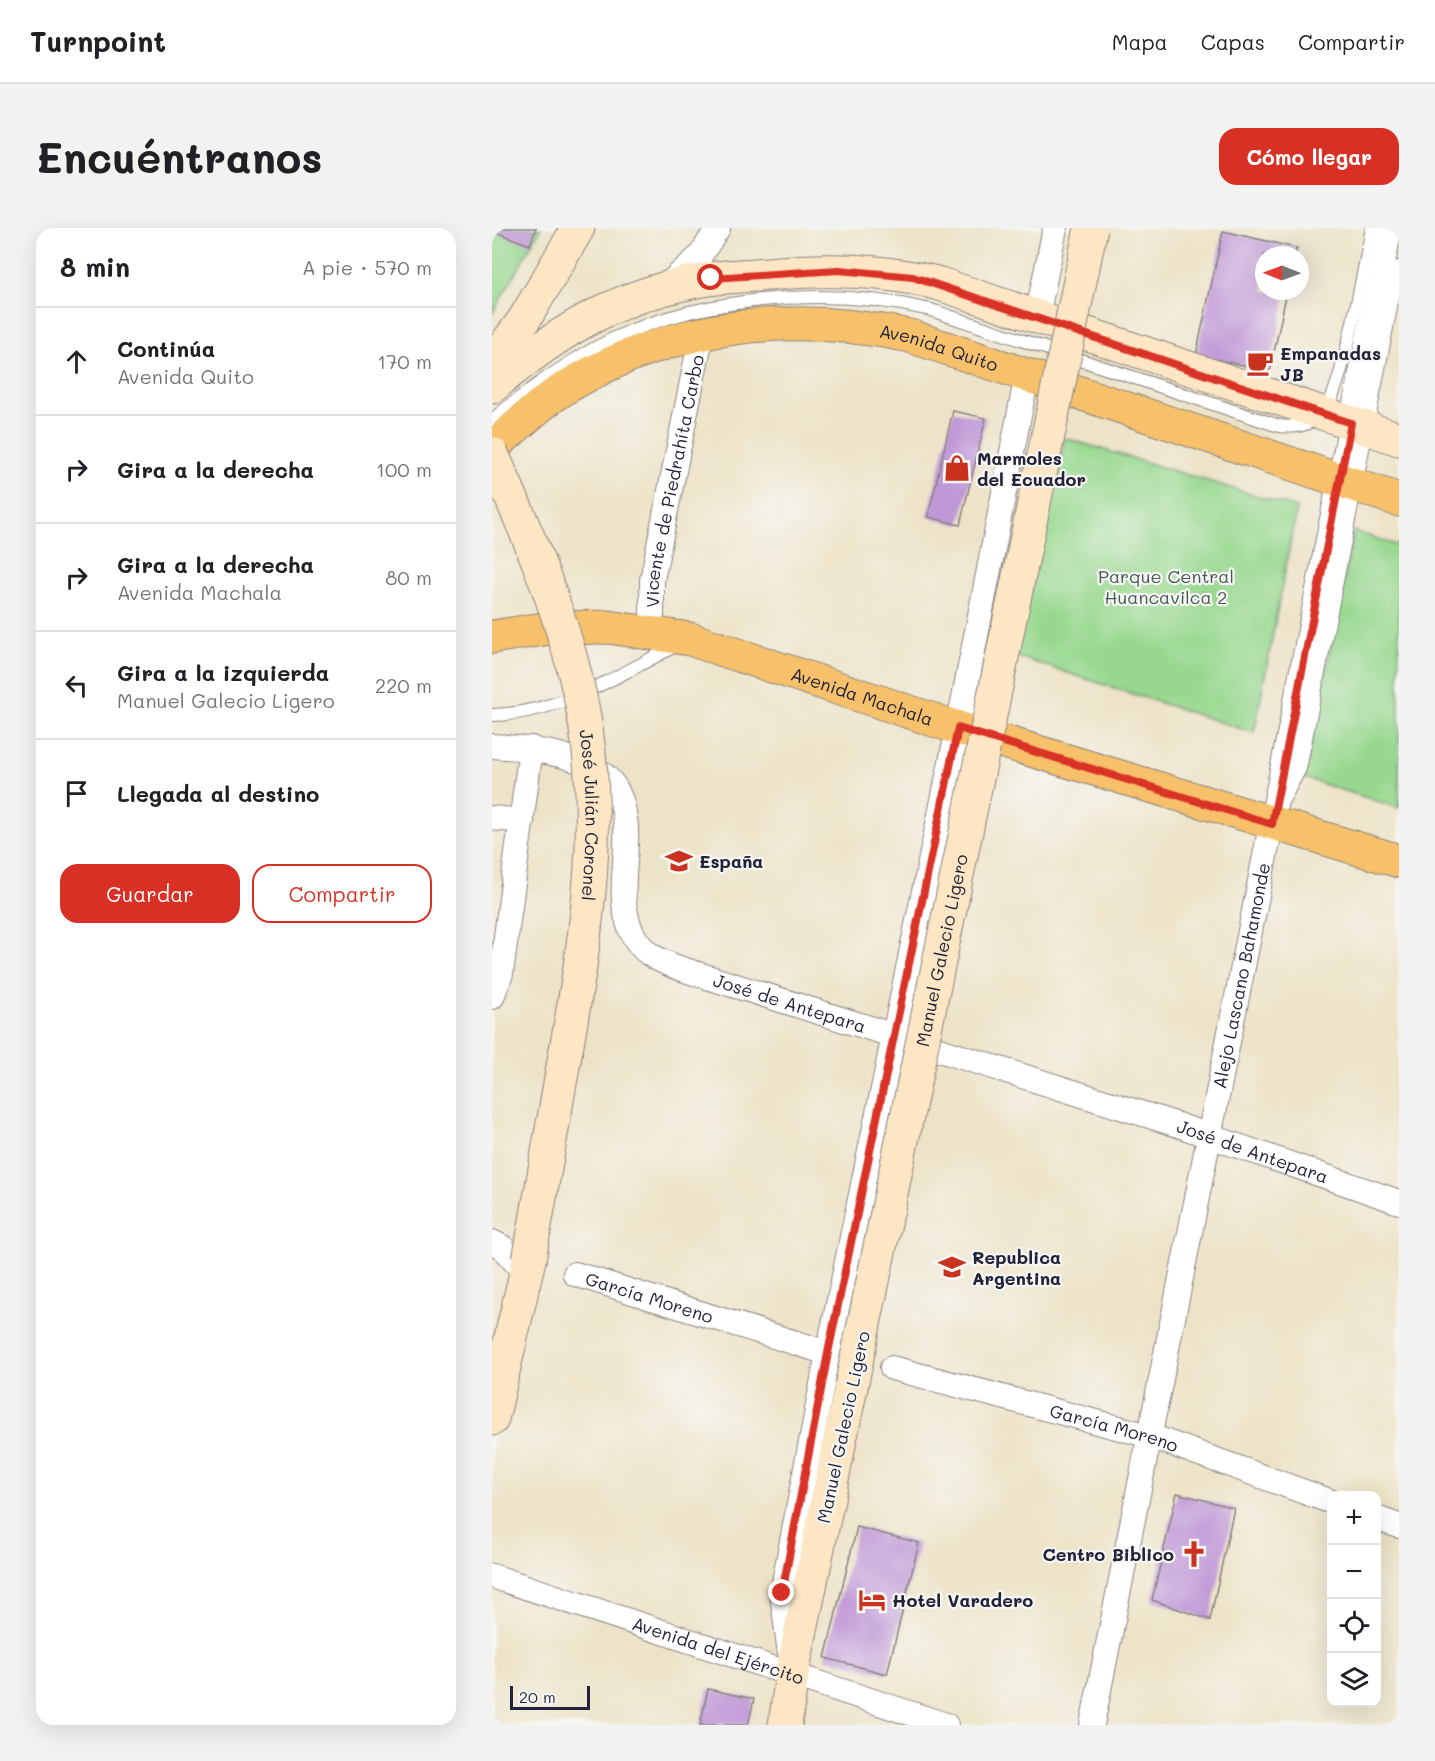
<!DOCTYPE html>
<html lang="es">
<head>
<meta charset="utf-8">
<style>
  body { margin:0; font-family:Mali,sans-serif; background:#f2f2f2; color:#202124 }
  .controls { position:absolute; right:18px; bottom:18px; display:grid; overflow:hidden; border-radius:12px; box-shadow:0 6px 24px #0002 }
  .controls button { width:54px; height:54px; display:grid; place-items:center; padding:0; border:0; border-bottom:2px solid #e0e0e0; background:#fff; color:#202124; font:30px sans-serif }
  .compass { position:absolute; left:763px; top:18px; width:54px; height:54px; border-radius:50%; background:#fff; box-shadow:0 6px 24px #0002; rotate:271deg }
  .scale { position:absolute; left:18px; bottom:15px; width:80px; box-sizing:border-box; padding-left:6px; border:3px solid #22223b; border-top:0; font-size:16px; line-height:21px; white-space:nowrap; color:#22223b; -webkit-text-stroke:4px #f6f6f2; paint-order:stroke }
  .stop { position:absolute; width:18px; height:18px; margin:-14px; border:4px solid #d93025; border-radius:50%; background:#fff }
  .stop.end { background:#d93025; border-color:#fff; box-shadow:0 2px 6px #0008 }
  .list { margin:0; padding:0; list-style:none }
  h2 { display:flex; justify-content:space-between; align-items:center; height:78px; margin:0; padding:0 24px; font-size:26px }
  h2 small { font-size:20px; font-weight:400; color:#757577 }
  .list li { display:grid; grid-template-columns:39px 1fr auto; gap:18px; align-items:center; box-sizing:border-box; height:108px; padding:0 24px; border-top:2px solid #e0e0e0 }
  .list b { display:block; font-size:22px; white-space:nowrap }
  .list p { margin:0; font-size:20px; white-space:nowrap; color:#757577 }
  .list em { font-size:20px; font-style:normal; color:#757577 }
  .actions { display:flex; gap:12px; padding:18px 24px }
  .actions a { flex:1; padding:14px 0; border:2px solid #d93025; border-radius:18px; text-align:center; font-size:21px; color:#d93025 }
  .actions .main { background:#d93025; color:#fff }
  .icon { flex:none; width:33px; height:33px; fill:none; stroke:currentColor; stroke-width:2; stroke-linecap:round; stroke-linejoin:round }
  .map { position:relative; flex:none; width:907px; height:1497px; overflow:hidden; border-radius:18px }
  header { display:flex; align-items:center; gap:36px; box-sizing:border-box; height:84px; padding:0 30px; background:#fff; border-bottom:2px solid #e0e0e0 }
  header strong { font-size:28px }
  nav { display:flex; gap:33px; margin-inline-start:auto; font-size:21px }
  .intro { display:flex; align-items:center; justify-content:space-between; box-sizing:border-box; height:144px; padding:0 36px }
  h1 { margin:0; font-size:42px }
  .button { padding:15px 27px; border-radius:18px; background:#d93025; color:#fff; font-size:21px; font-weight:700 }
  main { display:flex; gap:36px; padding:0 36px }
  aside { flex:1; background:#fff; border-radius:18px; box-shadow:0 6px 24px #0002 }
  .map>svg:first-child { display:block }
</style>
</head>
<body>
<header>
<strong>Turnpoint</strong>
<nav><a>Mapa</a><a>Capas</a><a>Compartir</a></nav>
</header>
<div class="intro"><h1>Encuéntranos</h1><a class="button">Cómo llegar</a></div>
<main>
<aside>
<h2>8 min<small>A pie · 570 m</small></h2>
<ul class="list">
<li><svg class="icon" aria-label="ahead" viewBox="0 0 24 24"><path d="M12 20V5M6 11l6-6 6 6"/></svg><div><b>Continúa</b><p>Avenida Quito</p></div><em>170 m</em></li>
<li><svg class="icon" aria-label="right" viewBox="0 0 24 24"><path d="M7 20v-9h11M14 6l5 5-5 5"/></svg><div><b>Gira a la derecha</b></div><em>100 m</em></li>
<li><svg class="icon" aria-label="right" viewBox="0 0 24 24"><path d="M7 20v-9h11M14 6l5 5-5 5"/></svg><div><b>Gira a la derecha</b><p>Avenida Machala</p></div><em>80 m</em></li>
<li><svg class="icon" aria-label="left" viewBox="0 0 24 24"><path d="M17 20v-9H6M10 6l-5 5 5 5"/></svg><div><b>Gira a la izquierda</b><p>Manuel Galecio Ligero</p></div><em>220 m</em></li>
<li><svg class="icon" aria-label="arrive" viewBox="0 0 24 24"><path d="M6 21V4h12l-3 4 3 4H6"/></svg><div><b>Llegada al destino</b></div></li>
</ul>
<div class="actions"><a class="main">Guardar</a><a>Compartir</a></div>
</aside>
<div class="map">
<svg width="907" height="1497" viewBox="0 0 907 1497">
  <rect width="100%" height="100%" fill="#f6f6f2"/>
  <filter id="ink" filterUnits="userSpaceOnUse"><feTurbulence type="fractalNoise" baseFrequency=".0167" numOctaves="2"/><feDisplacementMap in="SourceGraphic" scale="12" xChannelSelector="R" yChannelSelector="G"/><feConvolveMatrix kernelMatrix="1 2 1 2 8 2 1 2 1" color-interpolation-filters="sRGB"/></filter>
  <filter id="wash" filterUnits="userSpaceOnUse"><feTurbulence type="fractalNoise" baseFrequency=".008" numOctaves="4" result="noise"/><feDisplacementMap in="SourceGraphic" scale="24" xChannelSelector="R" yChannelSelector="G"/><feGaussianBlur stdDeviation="1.35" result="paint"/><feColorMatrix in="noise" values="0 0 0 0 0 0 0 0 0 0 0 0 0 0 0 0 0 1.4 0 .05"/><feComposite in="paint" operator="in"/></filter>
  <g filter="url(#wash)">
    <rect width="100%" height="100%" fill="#ede3c7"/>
    <!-- green -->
    <g fill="#97d88e" stroke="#5c7d64" stroke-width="1.5">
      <path d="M0,0H49L0,86Z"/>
      <path d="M573,210L805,280L762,505L523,428Z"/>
      <path d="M862,303L907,318V580L812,550Z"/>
    </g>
    <g id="blocks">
      <!-- building -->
      <g fill="#c098d7">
        <path d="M0,0H44L38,17L0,3Z"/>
        <path d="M731,3L805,20L803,27H772V63H795L778,143L704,127Z"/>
        <path d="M461,183L494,190L468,297L436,289Z"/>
        <path d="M685,1265L742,1280L718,1392L660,1372Z"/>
        <path d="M365,1299L427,1315L395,1446L333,1430Z"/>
        <path d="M216,1461L262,1471L256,1497H208Z"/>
      </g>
    </g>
  </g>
  <g filter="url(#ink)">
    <use href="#blocks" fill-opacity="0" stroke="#888281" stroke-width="1.5"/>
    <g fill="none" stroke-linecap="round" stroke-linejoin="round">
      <defs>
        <g id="service">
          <path d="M0,192C31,166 65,141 101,121C197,68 333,57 439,82L787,198C803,200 818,197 830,186C850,169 873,33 880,0"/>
          <path d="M0,487C67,486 127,447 185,417"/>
          <path d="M792,571L808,541L907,39"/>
        </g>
        <g id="minor">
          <path d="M172,60L208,28L226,0"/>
          <path d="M545,89L563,0"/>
          <path id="s1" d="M160,404V352L210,104"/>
          <path id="s2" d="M0,518C36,520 106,526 125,563C133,579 135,599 134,617C133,644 128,668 136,694C139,706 148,720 159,727C169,734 182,738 193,742L683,896L907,974"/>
          <path d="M0,590L30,593"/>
          <path d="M0,769L9,746L39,520"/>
          <path d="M0,1014L10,1019L33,1045"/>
          <path id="s3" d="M83,1046L336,1125"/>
          <path id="s4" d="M400,1140L658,1208L840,1274"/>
          <path d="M884,1290L907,1298"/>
          <path id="s5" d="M0,1348L454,1497"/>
          <path d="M298,1426L290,1365L336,1125L466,500L535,147"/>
          <path id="s6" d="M600,1497L898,0"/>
        </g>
        <g id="secondary">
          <path d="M0,135L32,92L86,0"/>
          <path d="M0,159C67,102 128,65 217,51C237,48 257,48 276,46C335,40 391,41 448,56L907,211"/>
          <path d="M0,1191L37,1032"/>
          <path d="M293,1497L300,1446L359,1159"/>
        </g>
        <g id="primary">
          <path id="s7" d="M0,220C24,199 50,173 78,157C182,95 301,83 418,108L907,272"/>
          <path id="s8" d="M0,409L58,400L116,399L198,411L466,500L907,633"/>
        </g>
      </defs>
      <!-- service casing -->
      <use href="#service" stroke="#888281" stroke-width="14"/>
      <!-- minor casing -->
      <use href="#minor" stroke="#888281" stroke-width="26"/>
      <!-- secondary casing -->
      <use href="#secondary" stroke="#888281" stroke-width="35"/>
      <!-- primary casing -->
      <use href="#primary" stroke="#888281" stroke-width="35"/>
      <!-- service -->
      <use href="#service" stroke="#fff" stroke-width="12"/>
      <!-- minor -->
      <use href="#minor" stroke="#fff" stroke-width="24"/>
      <!-- secondary -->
      <use href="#secondary" stroke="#fce6c4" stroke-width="33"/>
      <!-- primary -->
      <use href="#primary" stroke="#f7c06b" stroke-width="33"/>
      <defs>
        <g id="secondary-bridge">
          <path id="s9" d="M0,226C34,302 67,377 86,459C115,581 95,706 73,827C61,895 49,964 37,1032"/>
          <path id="s10" d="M359,1159L599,0"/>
        </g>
      </defs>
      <!-- secondary-bridge casing -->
      <use href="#secondary-bridge" stroke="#888281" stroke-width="35" stroke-linecap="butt"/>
      <!-- secondary-bridge -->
      <use href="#secondary-bridge" stroke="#fce6c4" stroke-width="33"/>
    </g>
  </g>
  <g fill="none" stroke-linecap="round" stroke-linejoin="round" filter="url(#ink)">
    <!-- route -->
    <path stroke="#d93025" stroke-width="8" d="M219,50L347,42L421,49L859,195L780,596L466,500L336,1125L290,1365"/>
  </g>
  <!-- icons -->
  <defs>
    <symbol id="cafe-bare" viewBox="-9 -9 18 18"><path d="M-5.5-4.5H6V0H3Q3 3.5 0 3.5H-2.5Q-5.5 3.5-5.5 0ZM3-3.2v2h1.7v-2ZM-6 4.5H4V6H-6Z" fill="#c8321e" stroke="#f6f6f2" stroke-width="2.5" paint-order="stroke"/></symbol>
    <symbol id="shop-bare" viewBox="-9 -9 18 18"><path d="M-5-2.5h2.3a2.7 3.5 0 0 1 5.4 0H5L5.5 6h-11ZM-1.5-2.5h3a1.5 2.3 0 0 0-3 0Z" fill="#c8321e" stroke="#f6f6f2" stroke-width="2.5" paint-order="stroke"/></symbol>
    <symbol id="school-bare" viewBox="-9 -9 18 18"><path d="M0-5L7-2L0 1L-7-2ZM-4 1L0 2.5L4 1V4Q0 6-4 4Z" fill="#c8321e" stroke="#f6f6f2" stroke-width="2.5" paint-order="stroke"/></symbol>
    <symbol id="church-bare" viewBox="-9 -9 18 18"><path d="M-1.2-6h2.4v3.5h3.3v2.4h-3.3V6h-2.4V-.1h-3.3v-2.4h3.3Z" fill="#c8321e" stroke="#f6f6f2" stroke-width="2.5" paint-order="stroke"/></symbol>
    <symbol id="hotel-bare" viewBox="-9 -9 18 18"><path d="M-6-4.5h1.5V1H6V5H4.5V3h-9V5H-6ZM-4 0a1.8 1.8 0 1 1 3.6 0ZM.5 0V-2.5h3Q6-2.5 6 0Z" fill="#c8321e" stroke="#f6f6f2" stroke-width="2.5" paint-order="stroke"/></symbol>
  </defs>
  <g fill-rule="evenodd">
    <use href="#cafe-bare" x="749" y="116" width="38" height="38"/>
    <use href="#shop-bare" x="446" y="221" width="38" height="38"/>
    <use href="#school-bare" x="168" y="614" width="38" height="38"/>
    <use href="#school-bare" x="441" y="1020" width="38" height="38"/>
    <use href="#church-bare" x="683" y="1307" width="38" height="38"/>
    <use href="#hotel-bare" x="361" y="1353" width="38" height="38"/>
  </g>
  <g text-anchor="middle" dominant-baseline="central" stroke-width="4.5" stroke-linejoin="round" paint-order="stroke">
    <!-- street labels -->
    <g font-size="18" fill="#22223b" stroke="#f6f6f2">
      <text stroke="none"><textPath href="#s7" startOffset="483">Avenida Quito</textPath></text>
      <text stroke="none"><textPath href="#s1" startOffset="153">Vicente de Piedrahíta Carbo</textPath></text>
      <text stroke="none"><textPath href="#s8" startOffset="381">Avenida Machala</textPath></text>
      <text stroke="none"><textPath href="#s9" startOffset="378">José Julián Coronel</textPath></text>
      <text stroke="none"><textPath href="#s10" startOffset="446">Manuel Galecio Ligero</textPath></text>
      <text stroke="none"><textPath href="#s6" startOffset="764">Alejo Lascano Bahamonde</textPath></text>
      <text stroke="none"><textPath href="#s2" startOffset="459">José de Antepara</textPath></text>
      <text stroke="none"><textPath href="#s2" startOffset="945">José de Antepara</textPath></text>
      <text stroke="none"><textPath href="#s3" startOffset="78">García Moreno</textPath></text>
      <text transform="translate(351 1199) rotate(-78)">Manuel Galecio Ligero</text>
      <text stroke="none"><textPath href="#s4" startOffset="230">García Moreno</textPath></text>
      <text stroke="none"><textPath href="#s5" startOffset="238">Avenida del Ejército</textPath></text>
    </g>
    <!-- poi labels -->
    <g font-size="18" font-weight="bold" fill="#22223b" stroke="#f6f6f2" text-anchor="start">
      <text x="788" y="125">Empanadas<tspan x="788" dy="21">JB</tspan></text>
      <text x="485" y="230">Marmoles<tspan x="485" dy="21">del Ecuador</tspan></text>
      <text x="207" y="633">España</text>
      <text x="480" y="1029">Republica<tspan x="480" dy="21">Argentina</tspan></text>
      <text x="682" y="1326" text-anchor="end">Centro Biblico</text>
      <text x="400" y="1372">Hotel Varadero</text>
    </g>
    <!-- park labels -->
    <g font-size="18" fill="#455954" stroke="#f6f6f2">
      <text x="674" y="348">Parque Central<tspan x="674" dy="21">Huancavilca 2</tspan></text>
    </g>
  </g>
</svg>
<div class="controls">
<button>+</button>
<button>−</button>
<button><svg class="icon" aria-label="locate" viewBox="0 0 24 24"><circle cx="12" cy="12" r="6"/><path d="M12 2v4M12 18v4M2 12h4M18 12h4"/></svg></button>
<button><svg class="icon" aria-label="layers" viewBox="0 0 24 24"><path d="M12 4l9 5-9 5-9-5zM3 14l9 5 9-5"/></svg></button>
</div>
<svg class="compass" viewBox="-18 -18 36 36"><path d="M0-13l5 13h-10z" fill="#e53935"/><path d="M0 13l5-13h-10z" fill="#757577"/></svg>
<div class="scale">20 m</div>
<div class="stop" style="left:219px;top:50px"></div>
<div class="stop end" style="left:290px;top:1365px"></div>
</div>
</main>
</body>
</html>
